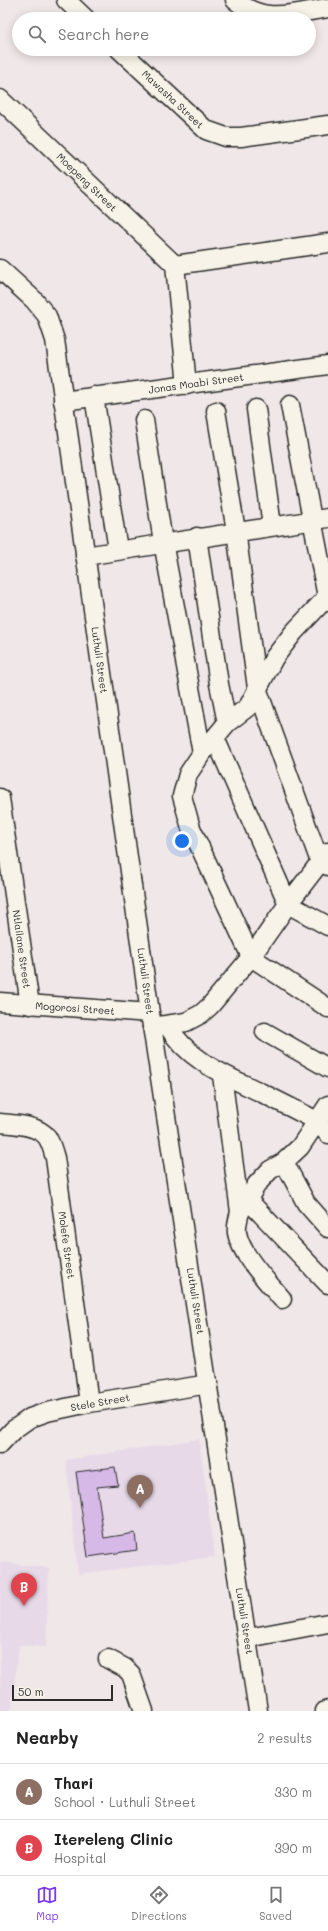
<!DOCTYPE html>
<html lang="en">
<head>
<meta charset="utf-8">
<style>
  body { margin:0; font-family:Mali,sans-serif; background:#f2f2f2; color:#222 }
  .scale { position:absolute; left:12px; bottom:10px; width:101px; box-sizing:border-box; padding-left:4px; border:2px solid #2b2b2b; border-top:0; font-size:11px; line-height:14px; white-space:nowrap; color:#2b2b2b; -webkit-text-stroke:3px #f7f3e8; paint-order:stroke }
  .you { position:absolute; left:182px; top:841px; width:14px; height:14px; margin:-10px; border:3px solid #fff; border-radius:50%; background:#1a73e8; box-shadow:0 0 0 6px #1a73e833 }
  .badge { display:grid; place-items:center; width:26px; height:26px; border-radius:50%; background:#7c3aed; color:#fff; font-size:13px; font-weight:700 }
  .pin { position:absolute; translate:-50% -33px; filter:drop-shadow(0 1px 2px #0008) }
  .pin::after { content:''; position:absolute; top:21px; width:14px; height:12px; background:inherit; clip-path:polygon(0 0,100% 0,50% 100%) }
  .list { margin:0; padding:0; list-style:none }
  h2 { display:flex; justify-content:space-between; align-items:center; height:52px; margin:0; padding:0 16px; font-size:17px }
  h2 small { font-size:13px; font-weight:400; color:#767676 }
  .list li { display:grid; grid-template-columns:26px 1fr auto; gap:12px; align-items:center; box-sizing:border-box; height:56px; padding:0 16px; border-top:1px solid #e0e0e0 }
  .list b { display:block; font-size:15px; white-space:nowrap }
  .list p { margin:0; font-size:13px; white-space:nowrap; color:#767676 }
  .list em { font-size:13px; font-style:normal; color:#767676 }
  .icon { flex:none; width:22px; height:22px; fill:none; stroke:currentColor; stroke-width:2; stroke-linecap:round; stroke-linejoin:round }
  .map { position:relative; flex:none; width:328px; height:1711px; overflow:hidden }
  .search { position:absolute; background:#fff; box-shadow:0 2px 10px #0003; left:12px; right:12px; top:12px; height:44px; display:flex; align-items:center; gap:10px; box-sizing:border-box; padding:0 14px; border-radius:22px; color:#767676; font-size:15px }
  .sheet { height:164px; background:#fff }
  nav { display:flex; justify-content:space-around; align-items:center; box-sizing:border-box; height:56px; border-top:1px solid #e0e0e0; background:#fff; font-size:11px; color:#767676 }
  nav a { display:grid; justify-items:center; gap:2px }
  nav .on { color:#7c3aed }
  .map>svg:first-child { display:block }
</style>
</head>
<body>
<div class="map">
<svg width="328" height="1711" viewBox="0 0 328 1711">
  <rect width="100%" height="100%" fill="#f0e7e8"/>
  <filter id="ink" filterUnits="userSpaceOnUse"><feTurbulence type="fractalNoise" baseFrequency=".025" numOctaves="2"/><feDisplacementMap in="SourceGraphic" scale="8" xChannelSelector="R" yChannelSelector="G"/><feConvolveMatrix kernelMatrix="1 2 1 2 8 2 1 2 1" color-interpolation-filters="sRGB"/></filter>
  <g filter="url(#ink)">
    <!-- built -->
    <g fill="#e8d9e8">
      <path d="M199,1439L215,1557L78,1574L66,1460Z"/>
      <path d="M0,1562L49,1568L46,1647L19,1645L11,1711H0Z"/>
    </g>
    <!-- building -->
    <path fill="#d6b9e7" stroke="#2b2b2b" d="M115,1467L118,1485L97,1487L104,1538L135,1533L137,1550L88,1557L76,1472Z"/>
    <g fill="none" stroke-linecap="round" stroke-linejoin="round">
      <defs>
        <g id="minor">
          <path d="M66,0L86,19"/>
          <path d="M235,0C265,25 293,13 328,8"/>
          <path d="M119,49L206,130L226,137H241L328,125"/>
          <path d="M0,99L175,265L187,385"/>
          <path d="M175,265L328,243"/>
          <path d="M0,269L34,300L47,316L55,340L150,1013L258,1711"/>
          <path d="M94,396L118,550"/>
          <path d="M63,401L328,365"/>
          <path d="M290,405L328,602"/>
          <path d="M256,409L272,526"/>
          <path d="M216,411L236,531L257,688L320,862L328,866"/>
          <path d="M144,420L163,542L202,753"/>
          <path d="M197,537L219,684L227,723"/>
          <path d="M85,556L328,518"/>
          <path d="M328,596L294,632L274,658L248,707L227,723L202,753L188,774L182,796L191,828L251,957L328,1008"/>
          <path d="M215,738L288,904L328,926"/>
          <path d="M0,798L30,1005"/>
          <path d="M0,1002L150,1013"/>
          <path d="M168,1026C188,1061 227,1076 262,1093C280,1102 298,1111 317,1121L328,1134"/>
          <path d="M152,1027L186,1022L201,1014L210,1006L251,957L288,904L328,852"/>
          <path d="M265,1032L328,1068"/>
          <path d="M222,1075L240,1212C238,1219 236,1226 237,1233C241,1255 268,1282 282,1299"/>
          <path d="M0,1123C14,1124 38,1125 47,1137C51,1143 53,1151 55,1158L89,1403"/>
          <path d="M284,1162L306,1203L328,1228"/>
          <path d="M246,1198L328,1284"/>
          <path d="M240,1212L257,1184L270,1170L284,1162L300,1147L328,1105"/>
          <path d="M0,1444L13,1430L30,1418L47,1412L89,1403L209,1384"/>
          <path d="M248,1638L328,1623"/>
          <path d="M108,1659L125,1668L131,1674L144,1711"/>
          <path d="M325,1711L328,1710"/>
        </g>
      </defs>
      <!-- minor casing -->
      <use href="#minor" stroke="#2b2b2b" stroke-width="21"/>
      <!-- minor -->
      <use href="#minor" stroke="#f7f3e8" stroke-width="18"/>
    </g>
  </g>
  <g text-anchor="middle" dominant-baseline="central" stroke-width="3" stroke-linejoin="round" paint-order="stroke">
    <!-- street labels -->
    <g font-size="10" fill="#2b2b2b" stroke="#f7f3e8">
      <text transform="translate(173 99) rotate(43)">Mawasha Street</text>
      <text transform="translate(87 182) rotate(44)">Moepeng Street</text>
      <text transform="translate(196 383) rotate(-8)">Jonas Moabi Street</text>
      <text transform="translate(100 660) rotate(82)">Luthuli Street</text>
      <text transform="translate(22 949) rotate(82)">Ntlailane Street</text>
      <text transform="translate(146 981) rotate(82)">Luthuli Street</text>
      <text transform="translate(75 1008) rotate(4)">Mogorosi Street</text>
      <text transform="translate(67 1245) rotate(82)">Molefe Street</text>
      <text transform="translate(196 1301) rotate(81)">Luthuli Street</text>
      <text transform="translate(100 1402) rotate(-10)">Stele Street</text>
      <text transform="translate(245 1621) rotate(81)">Luthuli Street</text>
    </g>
  </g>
</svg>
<div class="scale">50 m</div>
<div class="you"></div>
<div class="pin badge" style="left:140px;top:1508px;background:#8d6e63">A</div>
<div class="pin badge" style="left:24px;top:1606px;background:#e0444e">B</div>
<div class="search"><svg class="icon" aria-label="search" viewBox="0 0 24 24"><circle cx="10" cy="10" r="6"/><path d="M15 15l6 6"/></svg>Search here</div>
</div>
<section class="sheet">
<h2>Nearby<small>2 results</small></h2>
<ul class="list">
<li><span class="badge" style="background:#8d6e63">A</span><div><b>Thari</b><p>School · Luthuli Street</p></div><em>330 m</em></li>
<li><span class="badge" style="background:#e0444e">B</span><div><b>Itereleng Clinic</b><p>Hospital</p></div><em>390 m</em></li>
</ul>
</section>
<nav>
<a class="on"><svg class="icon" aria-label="map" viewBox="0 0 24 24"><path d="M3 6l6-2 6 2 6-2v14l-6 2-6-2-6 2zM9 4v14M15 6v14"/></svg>Map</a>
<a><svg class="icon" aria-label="directions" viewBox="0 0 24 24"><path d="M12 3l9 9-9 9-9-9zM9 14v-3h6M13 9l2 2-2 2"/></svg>Directions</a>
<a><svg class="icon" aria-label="saved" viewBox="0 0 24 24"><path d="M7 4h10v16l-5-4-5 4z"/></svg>Saved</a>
</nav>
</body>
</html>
